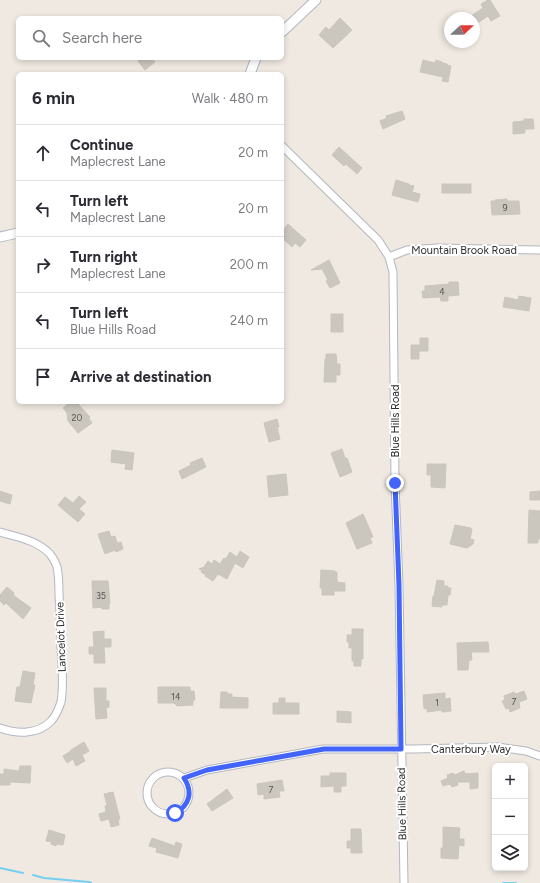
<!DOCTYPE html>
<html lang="en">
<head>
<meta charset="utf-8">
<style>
  body { margin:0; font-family:Figtree,sans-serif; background:#f7f7f7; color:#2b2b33 }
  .controls { position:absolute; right:12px; bottom:12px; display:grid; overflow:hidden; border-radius:6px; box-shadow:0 2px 6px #0003 }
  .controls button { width:36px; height:36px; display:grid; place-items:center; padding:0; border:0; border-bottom:1px solid #e1e1e2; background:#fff; color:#2b2b33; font:20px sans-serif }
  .compass { position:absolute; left:444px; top:12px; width:36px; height:36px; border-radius:50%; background:#fff; box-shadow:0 2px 6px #0003; rotate:68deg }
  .stop { position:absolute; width:12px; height:12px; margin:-9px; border:3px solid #4264fb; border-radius:50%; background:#fff }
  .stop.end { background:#4264fb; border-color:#fff; box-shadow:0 1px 4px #0008 }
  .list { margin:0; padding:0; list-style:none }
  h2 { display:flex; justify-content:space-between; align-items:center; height:52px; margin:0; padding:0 16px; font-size:17px }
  h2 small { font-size:13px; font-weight:400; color:#7c7c81 }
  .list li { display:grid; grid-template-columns:26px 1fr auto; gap:12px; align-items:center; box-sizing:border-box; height:56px; padding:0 16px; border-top:1px solid #e1e1e2 }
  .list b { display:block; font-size:15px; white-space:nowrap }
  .list p { margin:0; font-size:13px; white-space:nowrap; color:#7c7c81 }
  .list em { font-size:13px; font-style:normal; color:#7c7c81 }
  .icon { flex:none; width:22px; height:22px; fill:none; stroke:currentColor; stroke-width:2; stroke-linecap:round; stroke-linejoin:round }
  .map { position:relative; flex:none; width:540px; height:883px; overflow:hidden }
  .search { position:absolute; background:#fff; box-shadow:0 2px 6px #0003; left:16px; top:16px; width:268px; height:44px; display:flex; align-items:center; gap:10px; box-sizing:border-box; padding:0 14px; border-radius:6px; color:#7c7c81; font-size:15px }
  .panel { position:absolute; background:#fff; box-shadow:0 2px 6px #0003; left:16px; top:72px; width:268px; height:332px; border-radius:6px }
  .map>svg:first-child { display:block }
</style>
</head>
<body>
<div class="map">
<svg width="540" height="883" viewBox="0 0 540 883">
  <rect width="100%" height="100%" fill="#efe9e1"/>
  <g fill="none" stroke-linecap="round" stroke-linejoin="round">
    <!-- stream -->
    <g stroke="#75cff0" stroke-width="2">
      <path d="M0,868L23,873"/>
      <path d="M33,875L44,878L89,882L91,883"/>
      <path d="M503,883H516"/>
    </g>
  </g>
  <!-- building -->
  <g fill="#cbc7bf" stroke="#cbc5ba">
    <path d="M488,0H490L500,16L491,21L488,16L476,24L474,18L471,16L483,8L481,4Z"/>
    <path d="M340,18L352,30L333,48L319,35L326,27L329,30Z"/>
    <path d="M143,58H152L155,62L145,70L138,61Z"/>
    <path d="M423,60L435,63L436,60L442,62L443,63L447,64V65L451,66L448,82L442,81L443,77L420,72Z"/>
    <path d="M402,111L405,119L383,129L380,121L387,118L386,116Z"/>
    <path d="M524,119H533L534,129H525V133L513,134V122L524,121Z"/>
    <path d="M339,147L362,168L357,174L346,164L344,166L332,155Z"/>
    <path d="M396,180L409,184V185L414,186L412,192L420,194L418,202L392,195Z"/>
    <rect x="442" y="184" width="29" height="9"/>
    <path d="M507,199V201H519L520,214L492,215L491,201H496L495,200Z"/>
    <path d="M288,224L306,240L300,247L295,243L292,247L282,238V232Z"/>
    <path d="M329,260L340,283L330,288L326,281L328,280L322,269L311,270Z"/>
    <path d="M449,282H458L459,295L448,296V301H441L440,297L423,298L422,291H425V286L449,284Z"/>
    <path d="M519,296L531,298L529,311L503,307L505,297L518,300Z"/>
    <rect x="331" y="314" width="12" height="18"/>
    <path d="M420,338H428V351H419V359H411V345H420Z"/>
    <path d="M326,354H336L337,364H340V375H336V382H324L325,359H326Z"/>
    <path d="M70,402H75L77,405L78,404L90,417L89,419L92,423L78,433L68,421L67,413L63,408Z"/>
    <path d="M277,419L279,427H277L280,439L269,442L264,423Z"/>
    <path d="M342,449L345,458H347L352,472L340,477L331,453Z"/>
    <path d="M112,450L134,453L132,470L125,469L126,464L111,462Z"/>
    <path d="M202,458L206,467L182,479L179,471L191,465L190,463Z"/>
    <path d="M427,464H446L445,488L431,487V475H427Z"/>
    <path d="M286,474L288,495L269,497L267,476Z"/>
    <path d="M0,491L12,495L10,504L0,501Z"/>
    <path d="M540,491V500H530V492Z"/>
    <path d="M79,496L86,502L79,509L85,514L78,522L58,505L65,497L73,503Z"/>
    <path d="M529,510L540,511V539H538V543H528Z"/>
    <path d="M363,514L373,537L370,538L372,543L357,549L346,523Z"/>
    <path d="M455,525L471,528L472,530L470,539L474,540L473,544L467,548L450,544Z"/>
    <path d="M109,531L111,537L115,536L117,543L121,542L123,549L116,552L115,550L105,554L98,534Z"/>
    <path d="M240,551L249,557L243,568L235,563L227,579L218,574L213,581L205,576L206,575L201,572L202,570L199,569L204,567L208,561L212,564L214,560L220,564L224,558L226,559L230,552L237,557Z"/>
    <path d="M321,570L335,571V572H337V582L345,583V591H334V595H322V588H320Z"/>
    <path d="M437,580L444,581V586H448V588H451L450,595H448L447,605H442V607L432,606L433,596H434Z"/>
    <path d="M92,581H108L110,603H109V609H102V607L93,608Z"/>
    <path d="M7,587L14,593L13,595L31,608L23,619L6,603L4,605L0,601V595Z"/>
    <path d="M352,629H363V659H361V666H354V661H352V648H349V642H347V635H352Z"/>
    <path d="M104,631V639H111V647H104L105,663H94V654H89V647H94L93,632Z"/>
    <path d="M488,642L489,652H471L472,660H469L468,670H458L457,643Z"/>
    <path d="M23,671L35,673L33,685H35L31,703L15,701L17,687H20Z"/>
    <path d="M158,687H190V691H194L195,700H193V705L177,706L174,703H158Z"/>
    <path d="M94,688H106V701H109V707L106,708L107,718L96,719Z"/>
    <path d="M524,691L527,699L519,702L520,708L510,712L509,708L506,709L502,701L505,700L504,696L514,692L516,694Z"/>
    <path d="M221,692H227V694H232V697L248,698V708H220Z"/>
    <path d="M445,693V699L450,698L451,711L442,712V710L427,712V708L424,709L423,695Z"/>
    <path d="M279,698H285V703H299V714H273V703H279Z"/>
    <path d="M337,711L351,712V723L337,722Z"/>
    <path d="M84,742L89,751L82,755L85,761L76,766L73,759L67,763L63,756L71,751V750Z"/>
    <path d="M20,766H31L30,783L10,782V785H0V774H4V769L19,771Z"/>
    <path d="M464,771L465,774L478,773V788L470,789V782H457L458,785L452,787L450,784L443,786L441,781L448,778L447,775L453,773L455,775Z"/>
    <path d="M330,773H346V786H341V792H334V786L321,787V776H330Z"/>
    <path d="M282,780L284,791H279L280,797L264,799V794L258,795L257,784Z"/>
    <path d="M227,789L233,798L212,811L207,804Z"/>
    <path d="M113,792L120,819H118L119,825L111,827L109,819L101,821L99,814L106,812L105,806L107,805L104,794Z"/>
    <path d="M443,827L460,828L459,839H464V846L459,845L458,859L441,858V848H443Z"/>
    <path d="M351,829H361L362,853H351V848H347V841H351Z"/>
    <path d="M49,830L65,835L63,845L57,844L56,846L51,844L52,842L46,841Z"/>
    <path d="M152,838L175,846L176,842L182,844L178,858L156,852L157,848L149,846Z"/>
  </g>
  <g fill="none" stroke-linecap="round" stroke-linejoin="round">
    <defs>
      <g id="minor">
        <path d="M282,146L378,240L389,257L393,272L395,483L399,585L404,883"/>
        <path d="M389,257L407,250L437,248L540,250"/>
        <path d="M0,532C17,537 37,540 50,554C53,558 56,563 57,567C59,576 59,586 59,595C60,612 61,629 61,647C62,664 64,684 61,702C59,708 56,716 51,721C38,735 17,734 0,728"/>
        <circle cx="168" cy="793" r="21"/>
        <path d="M184,778L207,770L323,749H414L498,747L526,751L540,756"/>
      </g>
      <g id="tertiary">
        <path d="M282,32L316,0"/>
        <path d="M250,74L256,58"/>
        <path d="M0,237L18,233"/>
      </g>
    </defs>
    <!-- minor casing -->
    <use href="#minor" stroke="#b4b7c1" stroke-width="9"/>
    <!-- tertiary casing -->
    <use href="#tertiary" stroke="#b4b7c1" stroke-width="11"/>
    <!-- minor -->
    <use href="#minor" stroke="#fff" stroke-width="7"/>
    <!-- tertiary -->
    <use href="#tertiary" stroke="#fff" stroke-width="9"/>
  </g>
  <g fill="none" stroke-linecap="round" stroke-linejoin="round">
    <!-- route -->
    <path stroke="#4264fb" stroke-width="5" d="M175,813C190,805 193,792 184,778L207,770L324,749H401L399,585L395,483"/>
  </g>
  <g text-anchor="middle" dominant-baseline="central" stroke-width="4" stroke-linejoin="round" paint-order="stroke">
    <!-- number labels -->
    <g font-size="9" fill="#555452">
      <text x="505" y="207">9</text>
      <text x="442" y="291">4</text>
      <text x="77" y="417">20</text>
      <text x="101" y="595">35</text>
      <text x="176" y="696">14</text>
      <text x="514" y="701">7</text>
      <text x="437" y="702">1</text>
      <text x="271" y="789">7</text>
    </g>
    <!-- street labels -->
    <g font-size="11" fill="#2e2e2e" stroke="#fff">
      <text x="464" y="250">Mountain Brook Road</text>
      <text transform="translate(395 421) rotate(-90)">Blue Hills Road</text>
      <text transform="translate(61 637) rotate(-92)">Lancelot Drive</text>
      <text x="471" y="749">Canterbury Way</text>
      <text transform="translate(402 804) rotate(-91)">Blue Hills Road</text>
    </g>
  </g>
</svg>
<div class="controls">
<button>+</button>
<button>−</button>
<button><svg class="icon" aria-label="layers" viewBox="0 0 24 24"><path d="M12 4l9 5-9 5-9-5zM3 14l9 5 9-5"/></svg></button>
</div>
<svg class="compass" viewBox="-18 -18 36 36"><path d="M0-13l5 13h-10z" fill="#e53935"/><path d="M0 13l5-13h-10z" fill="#7c7c81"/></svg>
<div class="stop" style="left:175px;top:813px"></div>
<div class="stop end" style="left:395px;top:483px"></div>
<div class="search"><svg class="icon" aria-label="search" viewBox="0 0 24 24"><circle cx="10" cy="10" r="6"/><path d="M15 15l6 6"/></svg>Search here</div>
<section class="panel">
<h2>6 min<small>Walk · 480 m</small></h2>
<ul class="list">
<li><svg class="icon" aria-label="ahead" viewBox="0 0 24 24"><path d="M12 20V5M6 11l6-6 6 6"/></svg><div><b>Continue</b><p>Maplecrest Lane</p></div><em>20 m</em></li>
<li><svg class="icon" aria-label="left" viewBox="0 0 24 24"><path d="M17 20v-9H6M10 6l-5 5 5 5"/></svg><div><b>Turn left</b><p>Maplecrest Lane</p></div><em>20 m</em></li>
<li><svg class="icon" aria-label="right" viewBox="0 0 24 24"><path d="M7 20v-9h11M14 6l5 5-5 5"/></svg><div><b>Turn right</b><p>Maplecrest Lane</p></div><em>200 m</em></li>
<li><svg class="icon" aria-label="left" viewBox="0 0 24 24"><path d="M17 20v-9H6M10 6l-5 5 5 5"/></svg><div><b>Turn left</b><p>Blue Hills Road</p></div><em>240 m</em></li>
<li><svg class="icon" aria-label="arrive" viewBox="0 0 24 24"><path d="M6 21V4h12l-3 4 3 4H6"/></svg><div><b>Arrive at destination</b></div></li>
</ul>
</section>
</div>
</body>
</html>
